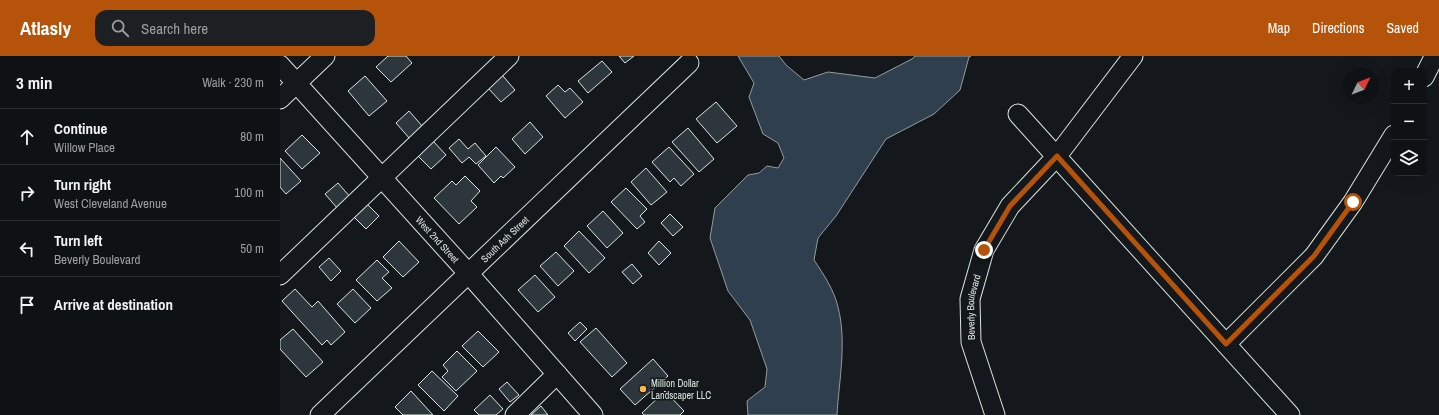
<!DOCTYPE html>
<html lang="en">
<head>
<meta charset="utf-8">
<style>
  body { margin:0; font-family:"Archivo Narrow",sans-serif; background:#1d2022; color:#f1f3f6 }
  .controls { position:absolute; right:12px; top:12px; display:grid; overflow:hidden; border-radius:8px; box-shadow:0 4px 16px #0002 }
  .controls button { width:36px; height:36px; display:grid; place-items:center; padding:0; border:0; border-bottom:1px solid #2f3234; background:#0f1215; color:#f1f3f6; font:20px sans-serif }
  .compass { position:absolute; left:1063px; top:12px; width:36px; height:36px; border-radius:50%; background:#0f1215; box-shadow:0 4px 16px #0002; rotate:47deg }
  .stop { position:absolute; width:12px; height:12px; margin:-9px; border:3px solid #b45309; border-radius:50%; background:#fff }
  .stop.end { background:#b45309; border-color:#fff; box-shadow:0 1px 4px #0008 }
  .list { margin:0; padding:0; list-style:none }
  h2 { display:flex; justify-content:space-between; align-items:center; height:52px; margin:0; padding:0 16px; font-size:17px }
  h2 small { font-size:13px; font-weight:400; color:#9b9ea0 }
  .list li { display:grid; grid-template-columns:26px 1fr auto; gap:12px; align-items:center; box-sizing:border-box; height:56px; padding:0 16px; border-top:1px solid #2f3234 }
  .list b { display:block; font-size:15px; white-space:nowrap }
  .list p { margin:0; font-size:13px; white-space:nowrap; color:#9b9ea0 }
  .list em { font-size:13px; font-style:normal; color:#9b9ea0 }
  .icon { flex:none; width:22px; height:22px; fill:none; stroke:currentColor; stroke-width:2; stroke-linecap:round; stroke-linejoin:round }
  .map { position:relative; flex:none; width:1159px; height:359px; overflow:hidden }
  header { display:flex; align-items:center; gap:24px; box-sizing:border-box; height:56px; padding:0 20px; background:#b45309; color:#fff }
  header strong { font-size:19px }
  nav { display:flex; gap:22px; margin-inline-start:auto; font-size:14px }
  .search { width:280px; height:36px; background:#1d2022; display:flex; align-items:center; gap:10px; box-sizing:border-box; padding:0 14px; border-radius:12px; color:#9b9ea0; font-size:15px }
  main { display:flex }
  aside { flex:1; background:#0f1215 }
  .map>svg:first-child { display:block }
</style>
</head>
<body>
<header>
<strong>Atlasly</strong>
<div class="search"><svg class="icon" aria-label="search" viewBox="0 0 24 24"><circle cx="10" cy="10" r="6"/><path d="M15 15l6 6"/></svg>Search here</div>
<nav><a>Map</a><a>Directions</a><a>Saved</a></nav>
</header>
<main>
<aside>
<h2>3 min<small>Walk · 230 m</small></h2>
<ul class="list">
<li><svg class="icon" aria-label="ahead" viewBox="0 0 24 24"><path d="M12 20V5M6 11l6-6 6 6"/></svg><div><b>Continue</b><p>Willow Place</p></div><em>80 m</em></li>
<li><svg class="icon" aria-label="right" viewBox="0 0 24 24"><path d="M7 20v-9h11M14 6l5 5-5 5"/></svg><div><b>Turn right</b><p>West Cleveland Avenue</p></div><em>100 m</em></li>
<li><svg class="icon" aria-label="left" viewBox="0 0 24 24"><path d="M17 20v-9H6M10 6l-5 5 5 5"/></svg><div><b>Turn left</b><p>Beverly Boulevard</p></div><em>50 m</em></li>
<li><svg class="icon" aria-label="arrive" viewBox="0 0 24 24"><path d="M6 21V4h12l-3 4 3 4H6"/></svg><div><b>Arrive at destination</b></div></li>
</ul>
</aside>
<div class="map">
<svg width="1159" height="359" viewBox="0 0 1159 359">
  <rect width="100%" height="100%" fill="#14181c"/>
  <!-- water -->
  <path fill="#2f3f4d" stroke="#939e99" d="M458,0H499L506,9L524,24L548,16L595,22L632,3L635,0H691L689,1L680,34L654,58L606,83L556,160L538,182L534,204C544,219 554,234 558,251C567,286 559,324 557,359H468L467,345L485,331L487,313L470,264L448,235L430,182L435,152L468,119L479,117L487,110L498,112L504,102L498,87L483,78L469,41L474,27Z"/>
  <!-- building -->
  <g fill="#2c363c" stroke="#d8e6dc">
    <path d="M108,0H126L132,7L111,26L96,11Z"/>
    <path d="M339,0H354L345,7Z"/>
    <path d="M322,5L332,16L308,37L298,25Z"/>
    <path d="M222,19L235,34L221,46L208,32Z"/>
    <path d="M85,20L107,45L89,60L68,35Z"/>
    <path d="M278,29L285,36L290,32L303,46L285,62L266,40Z"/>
    <path d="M436,46L457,70L437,87L416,63Z"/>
    <path d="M129,55L143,71L130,83L116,67Z"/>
    <path d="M250,66L263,81L245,98L232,83Z"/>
    <path d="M408,72L434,103L419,116L392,86Z"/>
    <path d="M22,79L40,97L22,113L5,95Z"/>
    <path d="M179,83L188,93L195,87L206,100L196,108L189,101L182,107L169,92Z"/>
    <path d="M153,85L166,99L151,113L137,99Z"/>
    <path d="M216,91L235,111L223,122L221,120L214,127L198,109Z"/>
    <path d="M389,91L414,118L401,130L394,122L390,126L372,106Z"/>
    <path d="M0,102L21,125L6,138L0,131Z"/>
    <path d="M366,112L387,136L371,149L351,126Z"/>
    <path d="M185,120L200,135L191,145L197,151L179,168L154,142L172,125L176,129Z"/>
    <path d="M58,127L71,142L58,153L45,138Z"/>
    <path d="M346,132L367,153L360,160L365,166L357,173L331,146Z"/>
    <path d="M87,148L99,160L86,173L74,161Z"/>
    <path d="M323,155L343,177L327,192L307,170Z"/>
    <path d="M390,158L403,171L393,180L381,167Z"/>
    <path d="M299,175L325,202L309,217L284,190Z"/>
    <path d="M119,185L139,206L123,221L103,201Z"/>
    <path d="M379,185L391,197L379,209L368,197Z"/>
    <path d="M276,196L294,215L278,230L260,210Z"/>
    <path d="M49,202L61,215L51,225L39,211Z"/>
    <path d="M97,204L109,216L102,222L112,232L97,245L76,224Z"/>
    <path d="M352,208L362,220L353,228L342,216Z"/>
    <path d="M255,219L275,241L258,256L238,234Z"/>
    <path d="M15,233L32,251L38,245L65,276L51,289L47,284L42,289L2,245Z"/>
    <path d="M73,233L91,252L75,267L57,248Z"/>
    <path d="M300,266L307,273L295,285L288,277Z"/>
    <path d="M316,272L347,307L332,321L300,286Z"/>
    <path d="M13,273L43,306L26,321L0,293V284Z"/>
    <path d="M198,275L219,296L203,311L182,290Z"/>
    <path d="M177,295L197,315L176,335L162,321L168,315L163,309Z"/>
    <path d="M373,303L388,320L355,349L340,333Z"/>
    <path d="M152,315L178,340L164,355L138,329Z"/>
    <path d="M227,326L239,339L230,346L219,333Z"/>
    <path d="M131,335L153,359H123L115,351Z"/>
    <path d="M385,335L404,355L400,359H364L362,357Z"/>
    <path d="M210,339L223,353L216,359H199L194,354Z"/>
    <path d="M261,350L268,359H251Z"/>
  </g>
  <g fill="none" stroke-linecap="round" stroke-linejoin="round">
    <defs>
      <g id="minor">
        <path id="s1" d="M0,9L188,217L313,359"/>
        <path d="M1144,21L1154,1"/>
        <path d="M0,43L45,0"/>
        <path d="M738,58L1010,359"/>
        <path d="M0,219L229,0"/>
        <path d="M946,288L1034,200L1073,146L1114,79"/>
        <path id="s2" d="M40,359L409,7"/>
        <path d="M235,359L277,318"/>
        <path id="s3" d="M715,359L691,286L690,243L704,194L730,150L777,100L853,0"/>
      </g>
    </defs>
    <!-- minor casing -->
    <use href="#minor" stroke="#d8e6dc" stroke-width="21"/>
    <!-- minor -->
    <use href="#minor" stroke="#14181c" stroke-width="19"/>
  </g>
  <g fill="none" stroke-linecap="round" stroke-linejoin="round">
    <!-- route -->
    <path stroke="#b45309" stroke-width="5" d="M704,194L730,150L777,100L946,288L1034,200L1073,146"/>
  </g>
  <!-- markers -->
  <circle fill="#ffb74d" stroke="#14181c" stroke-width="1.5" cx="363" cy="333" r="4"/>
  <g text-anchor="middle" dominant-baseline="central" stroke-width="3" stroke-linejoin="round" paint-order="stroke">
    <!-- street labels -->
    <g font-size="10" fill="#d8e6dc" stroke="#14181c">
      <text stroke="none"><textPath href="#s2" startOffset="255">South Ash Street</textPath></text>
      <text stroke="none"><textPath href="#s1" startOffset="235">West 2nd Street</textPath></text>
      <text stroke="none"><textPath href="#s3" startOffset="112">Beverly Boulevard</textPath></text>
    </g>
    <!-- poi labels -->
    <g font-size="10" fill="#d8e6dc" stroke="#14181c" text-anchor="start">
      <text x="371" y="327">Million Dollar<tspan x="371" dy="12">Landscaper LLC</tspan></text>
    </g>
  </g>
</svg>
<div class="controls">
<button>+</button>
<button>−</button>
<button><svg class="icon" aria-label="layers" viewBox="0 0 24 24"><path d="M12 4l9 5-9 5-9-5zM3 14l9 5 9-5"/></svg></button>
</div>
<svg class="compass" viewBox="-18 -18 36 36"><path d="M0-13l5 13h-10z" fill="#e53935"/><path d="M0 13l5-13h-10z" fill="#9b9ea0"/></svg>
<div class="stop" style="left:1073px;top:146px"></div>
<div class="stop end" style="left:704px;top:194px"></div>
</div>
</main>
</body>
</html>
